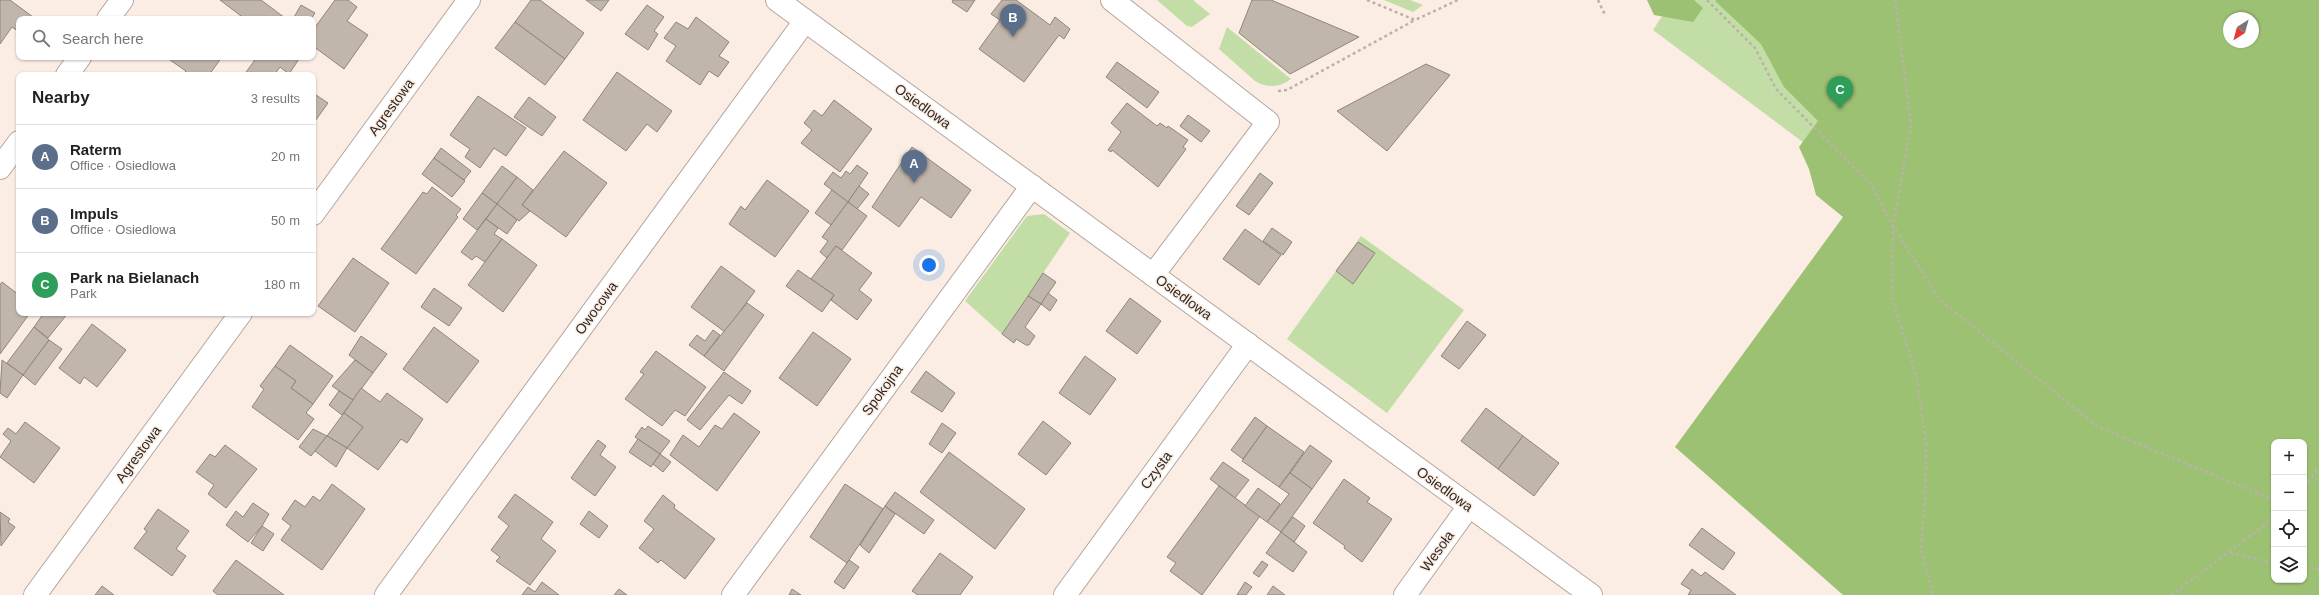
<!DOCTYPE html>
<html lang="en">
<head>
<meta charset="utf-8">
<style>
  body { margin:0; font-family:Arial,sans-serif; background:#f2f2f2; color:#222 }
  .controls { position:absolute; right:12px; bottom:12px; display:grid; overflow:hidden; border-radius:8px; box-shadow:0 1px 3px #0004 }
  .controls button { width:36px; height:36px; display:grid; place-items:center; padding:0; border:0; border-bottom:1px solid #e0e0e0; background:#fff; color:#222; font:20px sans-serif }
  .compass { position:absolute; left:2223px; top:12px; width:36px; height:36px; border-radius:50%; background:#fff; box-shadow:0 1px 3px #0004; rotate:216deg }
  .you { position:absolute; left:929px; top:265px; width:14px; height:14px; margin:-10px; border:3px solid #fff; border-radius:50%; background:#1a73e8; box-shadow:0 0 0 6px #1a73e833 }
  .badge { display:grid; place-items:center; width:26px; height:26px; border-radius:50%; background:#a06824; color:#fff; font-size:13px; font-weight:700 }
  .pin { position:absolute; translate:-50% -33px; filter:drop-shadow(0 1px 2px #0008) }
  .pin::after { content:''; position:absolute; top:21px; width:14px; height:12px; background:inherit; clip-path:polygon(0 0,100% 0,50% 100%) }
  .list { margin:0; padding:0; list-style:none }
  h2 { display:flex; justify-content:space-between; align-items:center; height:52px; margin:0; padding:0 16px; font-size:17px }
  h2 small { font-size:13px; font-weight:400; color:#767676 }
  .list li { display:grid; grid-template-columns:26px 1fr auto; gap:12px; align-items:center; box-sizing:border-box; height:64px; padding:0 16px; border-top:1px solid #e0e0e0 }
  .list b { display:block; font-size:15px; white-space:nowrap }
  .list p { margin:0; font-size:13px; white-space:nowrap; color:#767676 }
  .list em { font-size:13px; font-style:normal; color:#767676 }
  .icon { flex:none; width:22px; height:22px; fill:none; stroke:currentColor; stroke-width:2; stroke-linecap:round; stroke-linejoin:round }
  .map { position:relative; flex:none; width:2319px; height:595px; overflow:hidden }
  .search { position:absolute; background:#fff; box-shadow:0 1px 3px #0004; left:16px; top:16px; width:300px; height:44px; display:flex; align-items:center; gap:10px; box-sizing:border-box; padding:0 14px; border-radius:8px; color:#767676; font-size:15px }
  .panel { position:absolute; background:#fff; box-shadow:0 1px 3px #0004; left:16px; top:72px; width:300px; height:244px; border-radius:8px }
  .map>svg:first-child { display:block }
</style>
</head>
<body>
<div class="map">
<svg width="2319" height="595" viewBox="0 0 2319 595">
  <rect width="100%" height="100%" fill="#fbede4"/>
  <!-- green -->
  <g fill="#c2dea6">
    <path d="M1193,0L1210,14L1192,27L1187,26L1157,0Z"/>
    <path d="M1384,0H1410L1423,5L1413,12Z"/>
    <path d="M1673,0H2001L1864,188L1653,30Z"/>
    <path d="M1227,27L1291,79C1280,88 1267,88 1255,81L1219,49Z"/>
    <path d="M1044,214L1070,233L1002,334L965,301L1027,216Z"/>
    <path d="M1361,236L1464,310L1387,413L1287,339Z"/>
  </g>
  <!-- forest -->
  <g fill="#9dc173" fill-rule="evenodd">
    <path d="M1647,0H1694L1703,8L1693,22L1654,15Z"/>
    <path d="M1717,0H2319V595H1843L1675,447L1843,217L1816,195L1809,169L1799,147L1818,121L1784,87L1761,44L1715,1ZM2229,18H2253V42H2229ZM2274,442H2304V580H2274Z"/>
  </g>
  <!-- building -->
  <g fill="#c1b6ac" stroke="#8f857a">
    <path d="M0,0H10L33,17L19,19V32L12,27L0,44Z"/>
    <path d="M220,0H261L285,18L245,19Z"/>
    <path d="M335,0H348L357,7L347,21L368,35L344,69L313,46V30Z"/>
    <path d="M531,0H540L584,33L565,59L515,22Z"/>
    <path d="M586,0H609L601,11Z"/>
    <path d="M953,0H975L967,12L952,2Z"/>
    <path d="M1002,0H1016L1050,25L1055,17L1070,29L1064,39L1059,35L1024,82L979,49L1000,20L991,14Z"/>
    <path d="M1252,0H1271L1359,37L1290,74L1239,33Z"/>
    <path d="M301,5L315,13L311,19H293Z"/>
    <path d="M647,5L664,17L654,31L658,34L648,50L625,34Z"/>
    <path d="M696,17L729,42L719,56L729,62L718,77L709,71L700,85L666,61L676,46L664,38L676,22L688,29Z"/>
    <path d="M515,22L565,59L545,85L495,48Z"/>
    <path d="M172,57H222L209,75H183L186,71L170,60Z"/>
    <path d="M257,57H296L299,59L289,74L280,67L274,75H244Z"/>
    <path d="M1117,62L1159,92L1147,108L1106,77Z"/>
    <path d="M1426,64L1450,75L1387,151L1337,111Z"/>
    <path d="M617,72L672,111L657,132L647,124L626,151L583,120Z"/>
    <path d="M313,93L328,103L313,124Z"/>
    <path d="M478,96L526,128L506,156L494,148L480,168L465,157L470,149L450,135Z"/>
    <path d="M529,97L556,117L542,136L514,117Z"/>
    <path d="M834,100L872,129L840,172L801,143L812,130L804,123L814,110L822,116Z"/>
    <path d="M1127,103L1157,126L1160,123L1167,128L1168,126L1188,140L1183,147L1186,149L1158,187L1112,150L1111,152L1108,150L1121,132L1111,123Z"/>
    <path d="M1188,115L1210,131L1201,142L1180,126Z"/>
    <path d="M912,147L971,190L951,218L921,197L899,227L872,207Z"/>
    <path d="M441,148L471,171L464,180L434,158Z"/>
    <path d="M564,151L607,183L566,237L522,205Z"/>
    <path d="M434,158L465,181L452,197L422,174Z"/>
    <path d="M857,165L868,173L848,202L824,184L833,172L841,178L846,171L850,174Z"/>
    <path d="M502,166L517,177L497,204L482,193Z"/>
    <path d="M1260,173L1273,183L1249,215L1236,206Z"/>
    <path d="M517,177L533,190L522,205L530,211L519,221L497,204Z"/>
    <path d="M767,180L809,211L775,257L729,224L741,206L745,210Z"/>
    <path d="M859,186L869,194L857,209L848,202Z"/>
    <path d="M432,187L461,209L456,215L458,217L416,274L381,249L423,192L427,194Z"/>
    <path d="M832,190L848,202L831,225L815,213Z"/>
    <path d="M482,193L497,204L477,230L463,219Z"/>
    <path d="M848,202L867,216L842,250L836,246L827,258L820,252L828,241L822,237Z"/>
    <path d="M497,204L517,220L507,234L486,219Z"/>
    <path d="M486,219L498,228L494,234L502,239L485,262L476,256L472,260L461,252Z"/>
    <path d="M1272,228L1292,242L1283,255L1263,241Z"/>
    <path d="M1245,229L1281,255L1259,285L1223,259Z"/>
    <path d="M502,239L537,265L503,312L468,285Z"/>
    <path d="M1358,242L1375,253L1353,284L1336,271Z"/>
    <path d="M836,246L872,273L859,290L872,300L857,320L831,300L834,295L811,279Z"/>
    <path d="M353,258L389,283L355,332L318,306Z"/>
    <path d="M721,266L755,291L725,332L691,307Z"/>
    <path d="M798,270L834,295L822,312L786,286Z"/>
    <path d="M1043,273L1056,282L1041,304L1028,296Z"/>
    <path d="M2,282L19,295V313H30L0,354V285Z"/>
    <path d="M434,288L462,308L449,326L421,307Z"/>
    <path d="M1048,293L1057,300L1050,311L1041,304Z"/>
    <path d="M1028,296L1041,304L1025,327L1035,336L1029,345H1026L1016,339L1014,343L1002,334Z"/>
    <path d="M1130,298L1161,321L1137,354L1106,331Z"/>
    <path d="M747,303L764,315L724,371L704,356Z"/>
    <path d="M44,313H68L48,338L34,327Z"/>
    <path d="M1467,321L1486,335L1459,369L1441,356Z"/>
    <path d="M92,324L126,350L97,387L84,377L80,384L59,368Z"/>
    <path d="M34,327L49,340L23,375L7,363Z"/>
    <path d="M434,327L479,361L447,403L403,369Z"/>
    <path d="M713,330L720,335L704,356L689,345L697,335L705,341Z"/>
    <path d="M813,332L851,359L817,406L779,378Z"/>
    <path d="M361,336L387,354L373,373L349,355Z"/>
    <path d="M49,340L62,349L35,385L23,375Z"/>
    <path d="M290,345L333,376L313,404L291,388L296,381L275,366Z"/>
    <path d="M656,351L706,387L685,416L675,410L662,426L625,399L644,374L640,372Z"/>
    <path d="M1085,356L1116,379L1090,415L1059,393Z"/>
    <path d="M2,360L23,375L7,398L0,393Z"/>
    <path d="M355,360L373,373L353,400L332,386Z"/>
    <path d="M275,366L296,381L291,388L313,404L306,413L314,419L298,440L252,407L264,389L260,386Z"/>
    <path d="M926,371L955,393L942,412L911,392Z"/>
    <path d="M724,372L751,391L742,404L729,395L700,430L687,420Z"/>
    <path d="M361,388L380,402L387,393L423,419L407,443L401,439L378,470L347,448L363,427L344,413Z"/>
    <path d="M339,391L353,400L342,415L329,405Z"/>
    <path d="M1486,408L1523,436L1498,469L1461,441Z"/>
    <path d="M344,413L363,427L347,448L327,436Z"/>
    <path d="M734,413L760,432L717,491L670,455L683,435L699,447L715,425L722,429Z"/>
    <path d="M1255,417L1267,426L1243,459L1231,450Z"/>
    <path d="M1043,421L1071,443L1046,475L1018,454Z"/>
    <path d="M25,422L60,448L34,483L0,457L11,441L3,434L8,428L16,434Z"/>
    <path d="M942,423L956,433L942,453L929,444Z"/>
    <path d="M648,426L670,441L660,454L635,437L642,427L645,430Z"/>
    <path d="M1267,426L1304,452L1279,487L1242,461Z"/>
    <path d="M313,429L327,436L311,456L299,447Z"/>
    <path d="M327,436L347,448L336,467L315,451Z"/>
    <path d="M1523,436L1559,463L1534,496L1498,469Z"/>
    <path d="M638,439L660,454L651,467L629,452Z"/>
    <path d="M598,440L606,446L600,455L616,467L595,496L571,478Z"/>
    <path d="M225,445L257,469L226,508L208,494L214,485L196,472L210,454L215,457Z"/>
    <path d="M1310,445L1332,461L1312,489L1290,473Z"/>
    <path d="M949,452L1025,509L995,549L920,492Z"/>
    <path d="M660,454L671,462L663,472L653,464Z"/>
    <path d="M1223,462L1249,480L1235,498L1210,479Z"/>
    <path d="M1290,473L1312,489L1281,532L1267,522L1289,494L1279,487Z"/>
    <path d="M1344,479L1370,498L1367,502L1392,519L1362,562L1344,548L1345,546L1313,523Z"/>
    <path d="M332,484L365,509L322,570L281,540L291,526L282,519L295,500L305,507L313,496L320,501Z"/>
    <path d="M845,484L883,509L847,563L810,537Z"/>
    <path d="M1219,486L1260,516L1202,595L1170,571L1176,563L1167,557Z"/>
    <path d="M1258,488L1280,504L1267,522L1245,506Z"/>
    <path d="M895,492L934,520L924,534L885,506Z"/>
    <path d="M515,494L553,522L541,539L556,551L530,585L496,561L500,557L491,550L509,526L498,517Z"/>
    <path d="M663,495L675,505L674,508L715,539L685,579L661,560L658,563L639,548L654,529L644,521Z"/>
    <path d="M253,503L269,514L262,526L248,542L226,525L236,511L243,517Z"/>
    <path d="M885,506L895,514L869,553L860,545Z"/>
    <path d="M158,509L189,531L176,549L186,556L172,576L134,548L147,531L144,529Z"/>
    <path d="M589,511L608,526L599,538L580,524Z"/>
    <path d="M0,512L10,519L8,522L15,527L1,546Z"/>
    <path d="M1293,517L1305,526L1294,542L1281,532Z"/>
    <path d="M262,526L274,534L263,551L251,543Z"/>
    <path d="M1702,528L1735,553L1723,570L1689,545Z"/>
    <path d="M1281,532L1307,552L1293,572L1266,553Z"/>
    <path d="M940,553L973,577L960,595H918L912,591Z"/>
    <path d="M236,560L284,595H218L213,591Z"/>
    <path d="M849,560L859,567L844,589L834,582Z"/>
    <path d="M1262,561L1268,565L1259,577L1253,573Z"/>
    <path d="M1692,569L1701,576L1705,572L1736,595H1688L1691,590L1681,584Z"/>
    <path d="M542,582L559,595H522L528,587L535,592Z"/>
    <path d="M1245,582L1252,587L1246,595H1237Z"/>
    <path d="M102,586L114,595H95Z"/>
    <path d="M1273,586L1285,595H1267Z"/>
    <path d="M619,589L627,595H614Z"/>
    <path d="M792,589L801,595H789Z"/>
  </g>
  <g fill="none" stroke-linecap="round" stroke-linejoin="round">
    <defs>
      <g id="minor">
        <path d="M777,0L1591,595"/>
        <path d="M1112,0L1268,122L1153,275"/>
        <path d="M108,19L122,0"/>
        <path d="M67,75L80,57"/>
        <path d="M0,168L19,142"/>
        <path d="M313,214L469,0"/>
        <path d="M35,595L241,313"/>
        <path d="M386,595L805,21"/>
        <path d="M733,595L1032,186"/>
        <path d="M1065,595L1248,344"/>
        <path d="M1405,595L1469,506"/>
      </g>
    </defs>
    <!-- minor casing -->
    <use href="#minor" stroke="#b4a79f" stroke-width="24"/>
    <!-- path -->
    <g stroke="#bcb1a9" stroke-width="2.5" stroke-dasharray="3 3" stroke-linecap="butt">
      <path d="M1367,0L1415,20L1458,0"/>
      <path d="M1598,0L1605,15"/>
      <path d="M1707,0L1755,48L1776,89L1871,185L1893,226L1940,300L2098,427L2274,500"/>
      <path d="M1895,0L1911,125L1893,226L1892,297L1917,379L1926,445L1925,501L1921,547L1933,595"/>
      <path d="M1278,91L1287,90L1415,20"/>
      <path d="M2304,487L2319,468"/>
      <path d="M2230,553L2274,563"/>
      <path d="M2304,567L2319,569"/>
      <path d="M2171,595L2274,518"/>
    </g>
    <!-- minor -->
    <use href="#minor" stroke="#fff" stroke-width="22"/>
  </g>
  <g text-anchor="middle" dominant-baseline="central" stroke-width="3" stroke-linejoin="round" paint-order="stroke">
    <!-- street labels -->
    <g font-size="14" fill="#2d2824" stroke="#fbede4">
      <text transform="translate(923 106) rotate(36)">Osiedlowa</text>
      <text transform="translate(391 107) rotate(-54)">Agrestowa</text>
      <text transform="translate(1184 297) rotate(36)">Osiedlowa</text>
      <text transform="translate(596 308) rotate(-54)">Owocowa</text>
      <text transform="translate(882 390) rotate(-54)">Spokojna</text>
      <text transform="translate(138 454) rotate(-54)">Agrestowa</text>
      <text transform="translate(1156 470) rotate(-54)">Czysta</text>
      <text transform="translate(1445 489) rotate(36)">Osiedlowa</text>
      <text transform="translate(1437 551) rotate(-54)">Wesoła</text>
    </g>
  </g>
</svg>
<div class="controls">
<button>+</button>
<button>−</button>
<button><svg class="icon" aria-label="locate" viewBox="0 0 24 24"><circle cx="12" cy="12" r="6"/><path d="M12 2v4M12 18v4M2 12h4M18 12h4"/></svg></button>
<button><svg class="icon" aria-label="layers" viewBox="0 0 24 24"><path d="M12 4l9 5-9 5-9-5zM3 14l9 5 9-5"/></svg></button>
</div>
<svg class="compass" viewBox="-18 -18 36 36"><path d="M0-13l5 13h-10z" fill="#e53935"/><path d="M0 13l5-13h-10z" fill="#767676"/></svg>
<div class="you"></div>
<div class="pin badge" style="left:914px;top:183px;background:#5c6f8a">A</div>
<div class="pin badge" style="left:1013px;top:37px;background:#5c6f8a">B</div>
<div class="pin badge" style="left:1840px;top:109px;background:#2e9e5b">C</div>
<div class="search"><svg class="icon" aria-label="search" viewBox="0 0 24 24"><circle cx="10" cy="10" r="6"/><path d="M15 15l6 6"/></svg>Search here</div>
<section class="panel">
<h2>Nearby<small>3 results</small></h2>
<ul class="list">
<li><span class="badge" style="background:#5c6f8a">A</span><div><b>Raterm</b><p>Office · Osiedlowa</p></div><em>20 m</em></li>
<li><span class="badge" style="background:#5c6f8a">B</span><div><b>Impuls</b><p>Office · Osiedlowa</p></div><em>50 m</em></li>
<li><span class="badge" style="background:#2e9e5b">C</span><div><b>Park na Bielanach</b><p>Park</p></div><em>180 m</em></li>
</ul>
</section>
</div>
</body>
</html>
